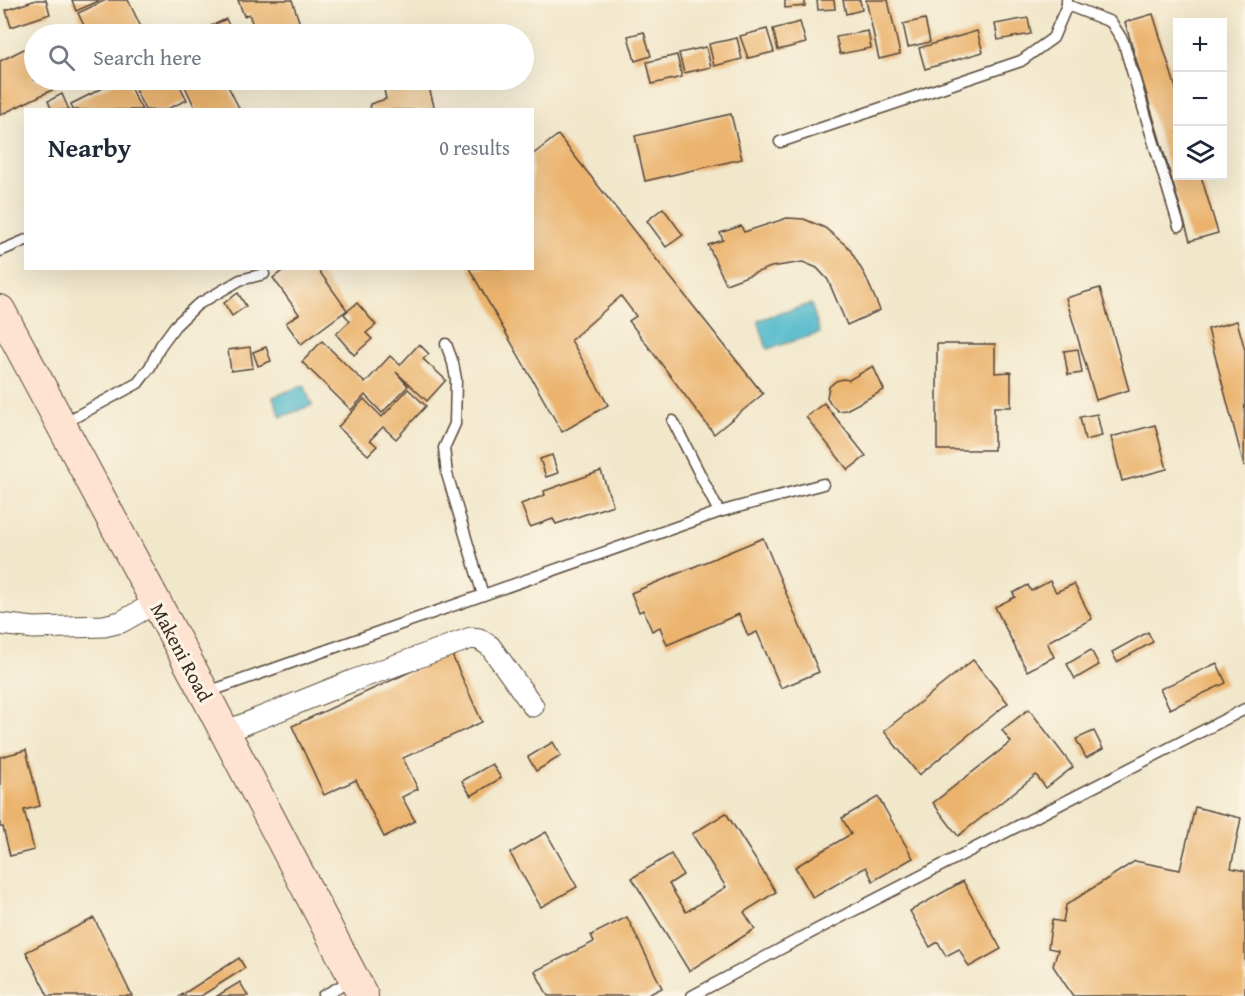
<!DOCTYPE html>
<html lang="en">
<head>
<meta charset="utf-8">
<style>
  body { margin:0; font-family:"Gentium Book Plus",serif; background:#f2f2f3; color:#1f2937 }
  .controls { position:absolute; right:18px; top:18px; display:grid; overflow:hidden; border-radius:0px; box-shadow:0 6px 24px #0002 }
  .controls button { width:54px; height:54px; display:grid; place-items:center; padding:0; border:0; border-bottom:2px solid #e0e1e3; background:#fff; color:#1f2937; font:30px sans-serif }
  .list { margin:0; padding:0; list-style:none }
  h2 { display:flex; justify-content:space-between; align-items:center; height:78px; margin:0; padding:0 24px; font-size:26px }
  h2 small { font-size:20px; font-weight:400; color:#747a83 }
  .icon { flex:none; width:33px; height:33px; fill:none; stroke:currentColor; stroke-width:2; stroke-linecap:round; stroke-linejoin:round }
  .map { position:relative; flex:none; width:1245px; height:996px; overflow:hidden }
  .search { position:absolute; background:#fff; box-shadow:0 6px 24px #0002; left:24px; top:24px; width:510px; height:66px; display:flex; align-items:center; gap:15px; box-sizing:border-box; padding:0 21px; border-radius:33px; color:#747a83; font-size:22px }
  .panel { position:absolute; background:#fff; box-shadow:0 6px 24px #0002; left:24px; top:108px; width:510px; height:162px; border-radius:0px }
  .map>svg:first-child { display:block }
</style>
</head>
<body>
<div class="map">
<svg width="1245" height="996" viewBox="0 0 1245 996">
  <rect width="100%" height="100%" fill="#fcf5e5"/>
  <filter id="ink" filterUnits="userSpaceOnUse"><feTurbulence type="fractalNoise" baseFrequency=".0167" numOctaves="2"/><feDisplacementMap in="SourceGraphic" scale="12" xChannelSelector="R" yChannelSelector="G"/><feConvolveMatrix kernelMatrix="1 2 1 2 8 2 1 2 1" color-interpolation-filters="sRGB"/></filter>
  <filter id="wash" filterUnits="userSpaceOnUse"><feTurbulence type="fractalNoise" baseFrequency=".008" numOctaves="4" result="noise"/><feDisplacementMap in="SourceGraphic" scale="24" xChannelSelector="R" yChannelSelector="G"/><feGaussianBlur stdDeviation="1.35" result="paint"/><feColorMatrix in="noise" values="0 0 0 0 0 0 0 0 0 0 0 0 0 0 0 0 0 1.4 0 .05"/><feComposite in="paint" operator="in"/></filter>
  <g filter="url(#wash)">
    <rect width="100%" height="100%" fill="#f1e7cb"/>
    <!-- water -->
    <g fill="#4db8ca" stroke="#447174" stroke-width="1.5">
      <path d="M811,304L820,333L767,349L758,320Z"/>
      <path d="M304,385L312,405L281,417L273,397Z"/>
    </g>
    <g id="blocks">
      <!-- building -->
      <g fill="#ebb36d">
        <path d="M36,0H46L50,14L11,27L6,10Z"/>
        <path d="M72,0H101L76,11Z"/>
        <path d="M106,0H128L141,27L125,34H88L78,13Z"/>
        <path d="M238,0H292L301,27L280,34H256L249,14L244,16Z"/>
        <path d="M785,0H805V6L785,8Z"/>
        <path d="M817,0H834L835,9L818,10Z"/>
        <path d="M843,0H860L862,10L846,14Z"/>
        <path d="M866,0H888L900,54L879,59Z"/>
        <path d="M1153,14L1178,95V176H1201L1218,233L1190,241L1125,22Z"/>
        <path d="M1028,18L1031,34L998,40L995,24Z"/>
        <path d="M226,19L233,34H194Z"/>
        <path d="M925,19L930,42L908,47L903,24Z"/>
        <path d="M800,22L806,43L778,50L773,29Z"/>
        <path d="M767,29L774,52L748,58L740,36Z"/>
        <path d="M868,31L871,48L840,54L836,37Z"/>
        <path d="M977,31L983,52L925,69L919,48Z"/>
        <path d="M644,32L651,56L635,61L628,36Z"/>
        <path d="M737,38L742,59L714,66L709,44Z"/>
        <path d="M34,44V80H73L0,115V61Z"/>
        <path d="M706,47L711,67L684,73L679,53Z"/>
        <path d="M677,55L682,77L652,84L647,62Z"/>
        <path d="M119,80H126L142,110H73L71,104Z"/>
        <path d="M131,80H177L187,100L165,110H145Z"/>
        <path d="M182,80H232L226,82L240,110H196Z"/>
        <path d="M402,80H427L435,110H371L370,104L386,99L383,85Z"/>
        <path d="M62,94L69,110H52L48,101Z"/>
        <path d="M731,114L742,159L645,181L635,136Z"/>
        <path d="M558,135L763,394L714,434L629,321L636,316L621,296L571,340L608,405L562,432L469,268H532V155Z"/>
        <path d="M663,208L683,235L666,247L647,221Z"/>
        <path d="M787,218L804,219L825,228L849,248L865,275L880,310L847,325L828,280L817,268L803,262L771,267L726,284L708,245L723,240L720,233L741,226L744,232Z"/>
        <path d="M286,268H317L347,310L301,344L286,323L299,314L273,278Z"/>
        <path d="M1100,288L1129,390L1096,400L1066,298Z"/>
        <path d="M238,293L246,306L232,316L224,303Z"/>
        <path d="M357,303L376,325L366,333L372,339L354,355L336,334L350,321L344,314Z"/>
        <path d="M1237,321L1245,350L1244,466L1208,329Z"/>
        <path d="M322,341L365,383L390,356L400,365L419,344L429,354L423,359L446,380L427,401L396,372L408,386L382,413L365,395L351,410L302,362Z"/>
        <path d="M937,344H995V373L1011,372V407H994V450H937Z"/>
        <path d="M250,347L253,368L231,371L228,350Z"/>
        <path d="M266,347L271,361L258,366L253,352Z"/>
        <path d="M1078,349L1082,373L1068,375L1064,351Z"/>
        <path d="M873,366L884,390L846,410L838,411L831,404L827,397L829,387L836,381L843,379L849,380Z"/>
        <path d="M408,389L426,406L396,439L383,427L370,440L377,446L368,455L338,427L364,399L382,417Z"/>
        <path d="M824,403L866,456L848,470L806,417Z"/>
        <path d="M1097,414L1102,436L1085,440L1080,417Z"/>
        <path d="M1155,425L1167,469L1122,481L1111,437Z"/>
        <path d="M552,455L558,473L546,477L540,459Z"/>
        <path d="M601,471L613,505L556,524L553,519L530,527L521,504L545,495L544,491Z"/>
        <path d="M763,538L819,672L781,688L757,632L748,636L739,614L667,645L660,627L652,631L643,610L639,612L631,593Z"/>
        <path d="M1050,581L1056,592L1074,584L1092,619L1047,642L1054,657L1027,671L995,607L1015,597L1013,593L1028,585L1031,591Z"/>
        <path d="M1148,632L1153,642L1117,662L1112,652Z"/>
        <path d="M1091,650L1099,665L1075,679L1067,664Z"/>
        <path d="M451,653L482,722L403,758L418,789L402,797L415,821L384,837L356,780L324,795L292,726Z"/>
        <path d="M973,660L1008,703L919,775L884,731Z"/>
        <path d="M1217,663L1226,683L1170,709L1160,689Z"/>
        <path d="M1029,709L1073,767L1046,788L1036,775L958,836L933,803L1011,742L1002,730Z"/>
        <path d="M1094,731L1103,749L1086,758L1076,739Z"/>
        <path d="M553,742L561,756L536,771L528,757Z"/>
        <path d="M26,750L40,806L24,810L34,850L10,856L3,827H0V757Z"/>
        <path d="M492,764L501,778L471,796L462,781Z"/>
        <path d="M878,797L913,858L873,881L866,867L813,898L795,867L851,834L842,818Z"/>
        <path d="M1195,807L1241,818L1231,868L1245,871V996H1073L1053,966L1058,950L1048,948L1052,920L1063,922L1066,905L1135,861L1180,870Z"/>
        <path d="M726,813L776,892L744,912L755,929L689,971L632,878L671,854L683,875L669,884L686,912L726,887L692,834Z"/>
        <path d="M546,832L577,887L541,907L510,853Z"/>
        <path d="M963,881L1001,949L969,967L959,949L946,956L938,942L930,947L910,911Z"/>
        <path d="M627,917L662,988L646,996H548L535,971L594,942L591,935Z"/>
        <path d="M94,918L132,996H48L26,952Z"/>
        <path d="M239,958L245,968L201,996H180Z"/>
        <path d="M240,982L248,996H217Z"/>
      </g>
    </g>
  </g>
  <g filter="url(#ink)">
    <use href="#blocks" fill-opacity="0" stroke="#564638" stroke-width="1.5"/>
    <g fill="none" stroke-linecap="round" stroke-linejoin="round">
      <defs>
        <g id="service">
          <path d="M1067,5L1111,22L1123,41L1179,226"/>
          <path d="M780,142L1021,61L1053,38L1067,5V0"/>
          <path d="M0,251L26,240"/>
          <path d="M446,344L453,363L456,379L455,424L444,448L447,474L483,595"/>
          <path d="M673,421L719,512"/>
          <path d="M64,423L138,383L150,367L161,345L175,326L197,305L240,280L264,274"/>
          <path d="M208,692L719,512L823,484"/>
          <path d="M323,996L354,979"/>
          <path d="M692,996L818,929L1245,709"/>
        </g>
        <g id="minor">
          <path d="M0,624L34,628L104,626L121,622L155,603"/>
          <path d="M225,732L352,681L471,638L479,639L490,646L533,706"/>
        </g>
        <path id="secondary" d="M0,310L205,694L363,996"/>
      </defs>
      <!-- service casing -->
      <use href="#service" stroke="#564638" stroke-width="13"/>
      <!-- minor casing -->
      <use href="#minor" stroke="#564638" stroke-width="23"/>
      <!-- secondary casing -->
      <use href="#secondary" stroke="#564638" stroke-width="32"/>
      <!-- service -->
      <use href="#service" stroke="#fff" stroke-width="10"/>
      <!-- minor -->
      <use href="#minor" stroke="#fff" stroke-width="21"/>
      <!-- secondary -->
      <use href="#secondary" stroke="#fee3d2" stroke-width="30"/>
    </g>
  </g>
  <g text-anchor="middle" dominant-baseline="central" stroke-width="6" stroke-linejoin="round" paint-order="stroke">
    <!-- street labels -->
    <g font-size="20" fill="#3b2a1e" stroke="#fcf5e5">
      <text transform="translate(182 652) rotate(62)">Makeni Road</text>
    </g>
  </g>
</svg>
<div class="controls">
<button>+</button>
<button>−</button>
<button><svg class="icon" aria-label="layers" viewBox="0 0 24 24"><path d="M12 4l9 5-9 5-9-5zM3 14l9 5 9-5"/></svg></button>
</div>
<div class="search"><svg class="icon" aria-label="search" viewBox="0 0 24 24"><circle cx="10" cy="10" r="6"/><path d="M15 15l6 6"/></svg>Search here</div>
<section class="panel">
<h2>Nearby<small>0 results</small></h2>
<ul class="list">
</ul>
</section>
</div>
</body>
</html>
